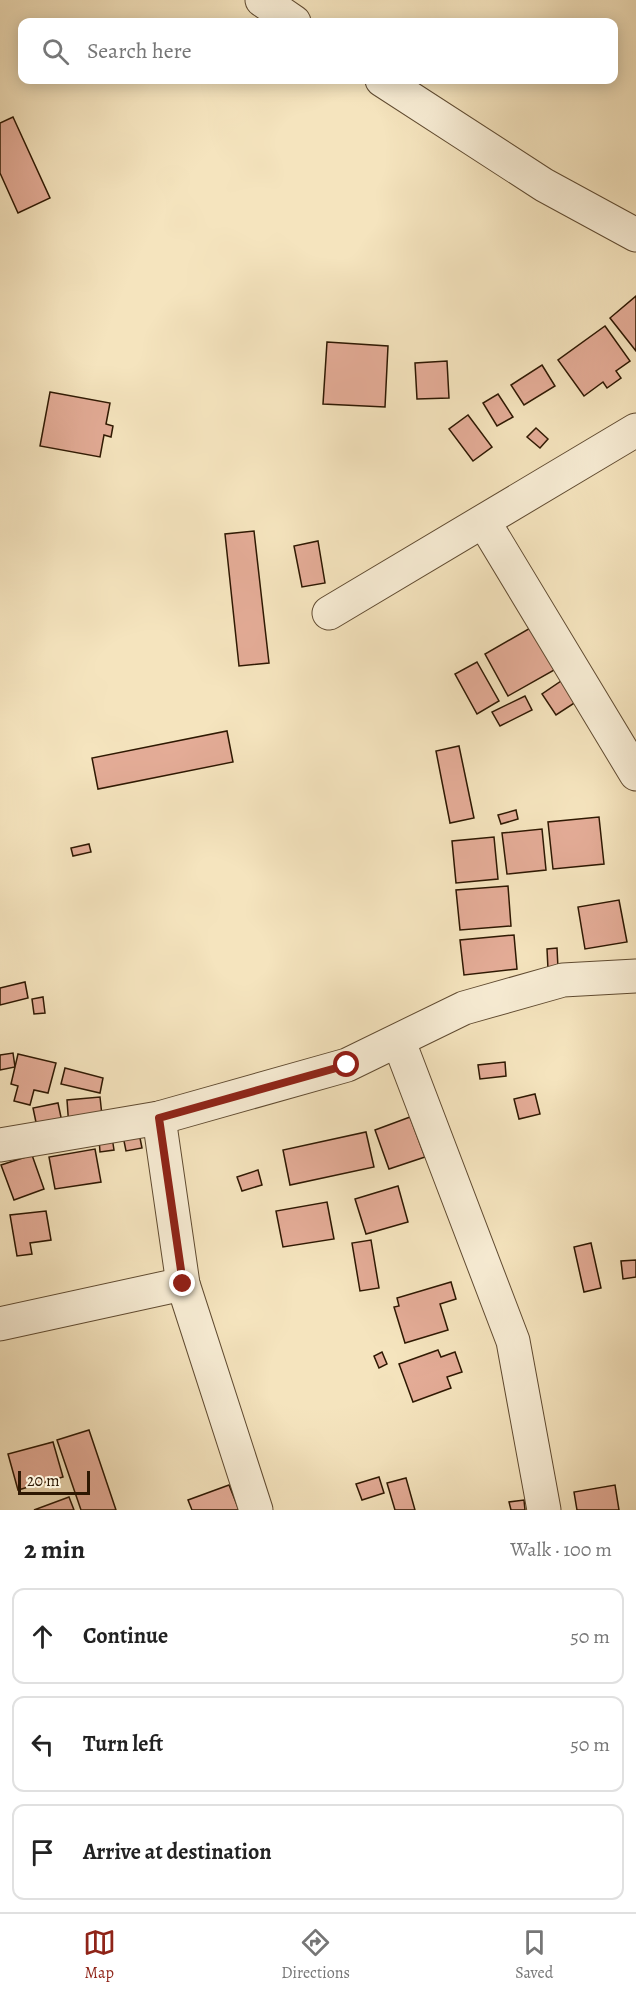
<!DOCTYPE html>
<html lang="en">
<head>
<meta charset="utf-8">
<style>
  body { margin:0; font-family:Alegreya,serif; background:#f6f6f6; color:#222 }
  .scale { position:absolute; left:18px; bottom:15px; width:72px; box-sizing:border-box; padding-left:6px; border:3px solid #2e1802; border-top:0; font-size:16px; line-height:21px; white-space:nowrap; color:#2e1802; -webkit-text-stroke:4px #f8edd5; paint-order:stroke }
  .stop { position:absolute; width:18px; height:18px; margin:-14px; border:4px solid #8f2418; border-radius:50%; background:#fff }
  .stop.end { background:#8f2418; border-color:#fff; box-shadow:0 2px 6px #0008 }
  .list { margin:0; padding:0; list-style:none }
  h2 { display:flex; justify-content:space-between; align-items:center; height:78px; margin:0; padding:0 24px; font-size:26px }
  h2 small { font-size:20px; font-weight:400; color:#767676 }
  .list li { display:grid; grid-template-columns:39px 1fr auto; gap:18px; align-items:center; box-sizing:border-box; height:96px; margin:0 12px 12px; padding:0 12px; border:2px solid #e0e0e0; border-radius:12px }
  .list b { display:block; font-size:22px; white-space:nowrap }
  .list em { font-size:20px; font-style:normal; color:#767676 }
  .icon { flex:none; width:33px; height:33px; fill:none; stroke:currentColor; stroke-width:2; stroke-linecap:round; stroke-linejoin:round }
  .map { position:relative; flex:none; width:636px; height:1510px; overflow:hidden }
  .search { position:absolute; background:#fff; box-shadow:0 3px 15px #0003; left:18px; right:18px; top:18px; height:66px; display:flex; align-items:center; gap:15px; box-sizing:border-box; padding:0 21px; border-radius:12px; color:#767676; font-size:22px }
  .sheet { height:402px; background:#fff }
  nav { display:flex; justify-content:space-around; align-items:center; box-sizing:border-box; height:84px; border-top:2px solid #e0e0e0; background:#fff; font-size:16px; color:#767676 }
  nav a { display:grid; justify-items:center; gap:3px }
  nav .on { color:#8f2418 }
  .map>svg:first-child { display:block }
</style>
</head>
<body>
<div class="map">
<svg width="636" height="1510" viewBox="0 0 636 1510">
  <rect width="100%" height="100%" fill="#f5e4be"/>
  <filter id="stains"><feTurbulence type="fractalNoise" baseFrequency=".00333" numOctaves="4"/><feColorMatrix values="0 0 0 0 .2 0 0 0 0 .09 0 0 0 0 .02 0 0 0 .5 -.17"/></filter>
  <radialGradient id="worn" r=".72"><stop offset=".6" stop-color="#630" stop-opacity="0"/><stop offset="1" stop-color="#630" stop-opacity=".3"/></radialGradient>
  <!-- building -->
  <g fill="#e4ac97" stroke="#2e1802" stroke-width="1.5">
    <path d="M13,117L50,198L18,213L0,173V123Z"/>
    <path d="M636,296V351L610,318Z"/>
    <path d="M605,326L630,361L616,371L621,378L607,388L603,382L584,396L558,360Z"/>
    <path d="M327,342L388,346L385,407L323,404Z"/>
    <path d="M447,361L449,398L417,399L415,363Z"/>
    <path d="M542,365L555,386L524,405L511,385Z"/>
    <path d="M50,392L110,403L106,424L113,426L111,437L104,435L100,457L40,446Z"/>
    <path d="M498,394L513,417L497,426L483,403Z"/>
    <path d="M468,415L492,447L473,461L449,429Z"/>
    <path d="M536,428L548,439L540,448L527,437Z"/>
    <path d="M254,531L269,663L239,666L225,534Z"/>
    <path d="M318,541L325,583L302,587L294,546Z"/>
    <path d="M532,627L556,669L508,696L485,654Z"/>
    <path d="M477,662L499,701L477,714L455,674Z"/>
    <path d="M567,677L582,698L556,715L542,694Z"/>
    <path d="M525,696L532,710L500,726L492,712Z"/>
    <path d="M227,731L233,762L98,789L92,758Z"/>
    <path d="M459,746L474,818L450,823L436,751Z"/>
    <path d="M516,810L518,819L501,824L498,815Z"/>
    <path d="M599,817L604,864L553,869L548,822Z"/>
    <path d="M542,829L546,870L507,874L502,833Z"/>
    <path d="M494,837L498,879L456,883L452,841Z"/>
    <path d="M89,844L91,852L73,856L71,848Z"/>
    <path d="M508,886L511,926L460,930L456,890Z"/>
    <path d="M619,900L627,942L585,949L578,907Z"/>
    <path d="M514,935L517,969L464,975L460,940Z"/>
    <path d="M557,948L558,968L548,969L547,949Z"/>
    <path d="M25,982L28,998L0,1005V988Z"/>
    <path d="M43,997L45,1013L34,1014L32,999Z"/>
    <path d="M13,1053L15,1067L0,1070V1055Z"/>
    <path d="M18,1054L56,1063L48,1093L34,1090L30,1105L14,1101L18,1086L11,1084Z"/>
    <path d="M505,1062L506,1076L480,1079L478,1065Z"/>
    <path d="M65,1068L103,1078L100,1093L61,1084Z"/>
    <path d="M535,1094L540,1114L519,1119L514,1099Z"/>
    <path d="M100,1097L103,1125L69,1128L67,1100Z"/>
    <path d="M58,1103L62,1122L37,1127L33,1108Z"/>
    <path d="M410,1117L425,1157L389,1169L375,1130Z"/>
    <path d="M366,1132L374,1167L290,1185L283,1150Z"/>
    <path d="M139,1133L142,1148L126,1151L123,1136Z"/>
    <path d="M112,1137L114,1150L100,1152L99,1139Z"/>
    <path d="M95,1149L101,1182L55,1189L49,1157Z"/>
    <path d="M32,1155L44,1189L14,1200L1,1165Z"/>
    <path d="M258,1170L262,1185L242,1191L237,1177Z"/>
    <path d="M398,1186L408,1222L366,1234L355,1199Z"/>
    <path d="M327,1202L334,1239L283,1247L276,1211Z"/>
    <path d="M46,1211L51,1240L30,1243L32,1254L17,1256L10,1215Z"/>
    <path d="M371,1240L379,1288L360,1291L352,1243Z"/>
    <path d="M591,1243L601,1288L584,1292L574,1247Z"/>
    <path d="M636,1260V1277L623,1279L621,1261Z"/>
    <path d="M451,1282L456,1299L440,1304L448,1330L405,1343L394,1307L399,1306L397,1298Z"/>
    <path d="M438,1350L441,1357L455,1352L462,1372L447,1377L451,1388L413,1402L399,1364Z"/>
    <path d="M382,1352L387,1364L379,1368L374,1356Z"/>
    <path d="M89,1430L116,1510H81L57,1440Z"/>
    <path d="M53,1442L63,1477L18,1490L8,1454Z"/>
    <path d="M379,1477L384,1493L362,1500L356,1484Z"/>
    <path d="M406,1478L415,1510H395L387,1483Z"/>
    <path d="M229,1485L239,1510H192L188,1500Z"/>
    <path d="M615,1485L619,1510H577L574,1492Z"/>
    <path d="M69,1497L74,1510H34Z"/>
    <path d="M524,1500L525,1510H511L509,1502Z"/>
  </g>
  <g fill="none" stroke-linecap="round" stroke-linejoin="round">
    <defs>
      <g id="minor">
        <path d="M262,0L294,22"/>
        <path d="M382,80L544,185L636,235"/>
        <path d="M484,522L636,774"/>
        <path d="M329,613L636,430"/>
        <path d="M399,1042L513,1341L544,1510"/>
        <path d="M159,1118L183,1284L256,1510"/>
        <path d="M0,1145L159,1118L347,1065L464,1008L563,980L636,976"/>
        <path d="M0,1324L183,1284"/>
      </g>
    </defs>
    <!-- minor casing -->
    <use href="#minor" stroke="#604b31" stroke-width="35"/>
    <!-- minor -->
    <use href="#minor" stroke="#f8edd5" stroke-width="33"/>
  </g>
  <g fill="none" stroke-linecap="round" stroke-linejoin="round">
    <!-- route -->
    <path stroke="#8f2418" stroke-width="8" d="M183,1284L159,1118L347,1065"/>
  </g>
  <rect width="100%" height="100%" filter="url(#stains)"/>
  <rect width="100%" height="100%" fill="url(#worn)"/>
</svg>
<div class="scale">20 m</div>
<div class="stop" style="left:347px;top:1065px"></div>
<div class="stop end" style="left:183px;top:1284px"></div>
<div class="search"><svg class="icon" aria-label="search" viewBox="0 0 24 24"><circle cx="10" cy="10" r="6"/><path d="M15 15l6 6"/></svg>Search here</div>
</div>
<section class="sheet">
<h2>2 min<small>Walk · 100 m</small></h2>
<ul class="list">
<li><svg class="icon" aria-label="ahead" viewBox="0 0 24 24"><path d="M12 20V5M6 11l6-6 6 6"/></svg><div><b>Continue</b></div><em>50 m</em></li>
<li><svg class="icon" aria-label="left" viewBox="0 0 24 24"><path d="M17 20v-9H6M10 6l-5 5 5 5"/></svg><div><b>Turn left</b></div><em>50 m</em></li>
<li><svg class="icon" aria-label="arrive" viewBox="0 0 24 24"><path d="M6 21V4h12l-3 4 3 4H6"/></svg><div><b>Arrive at destination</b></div></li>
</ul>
</section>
<nav>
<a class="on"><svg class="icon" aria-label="map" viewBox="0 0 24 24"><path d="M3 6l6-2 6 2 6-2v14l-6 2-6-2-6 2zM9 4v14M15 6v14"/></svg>Map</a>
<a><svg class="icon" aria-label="directions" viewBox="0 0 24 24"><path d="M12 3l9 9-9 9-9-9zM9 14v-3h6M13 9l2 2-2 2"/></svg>Directions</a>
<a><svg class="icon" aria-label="saved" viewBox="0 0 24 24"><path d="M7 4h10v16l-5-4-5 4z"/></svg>Saved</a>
</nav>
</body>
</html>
